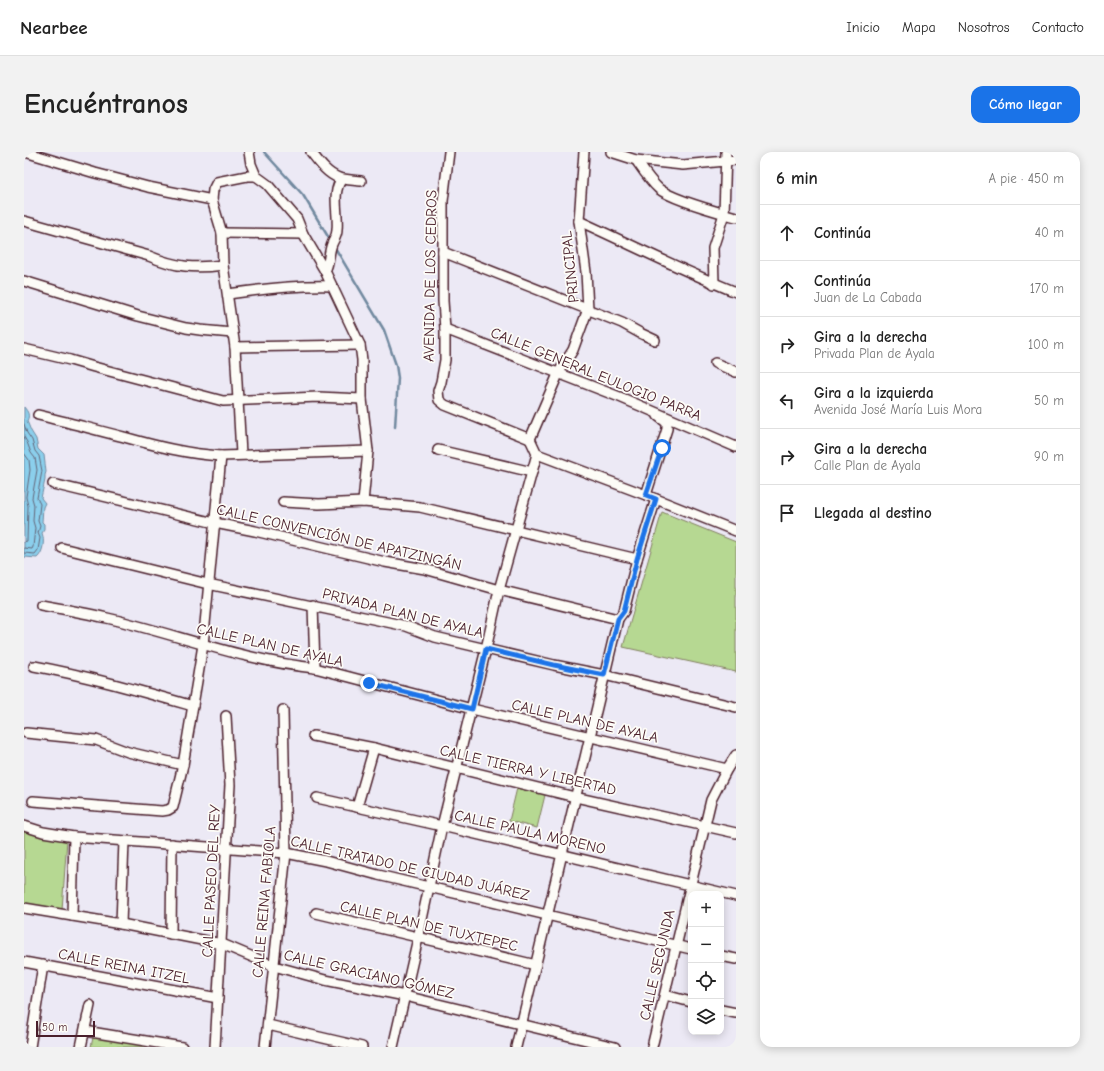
<!DOCTYPE html>
<html lang="es">
<head>
<meta charset="utf-8">
<style>
  body { margin:0; font-family:"Comic Neue",sans-serif; background:#f2f2f2; color:#222 }
  .controls { position:absolute; right:12px; bottom:12px; display:grid; overflow:hidden; border-radius:8px; box-shadow:0 2px 10px #0003 }
  .controls button { width:36px; height:36px; display:grid; place-items:center; padding:0; border:0; border-bottom:1px solid #e0e0e0; background:#fff; color:#222; font:20px sans-serif }
  .scale { position:absolute; left:12px; bottom:10px; width:59px; box-sizing:border-box; padding-left:4px; border:2px solid #4a1f2b; border-top:0; font-size:11px; line-height:14px; white-space:nowrap; color:#4a1f2b; -webkit-text-stroke:3px #fdfcf7; paint-order:stroke }
  .stop { position:absolute; width:12px; height:12px; margin:-9px; border:3px solid #1a73e8; border-radius:50%; background:#fff }
  .stop.end { background:#1a73e8; border-color:#fff; box-shadow:0 1px 4px #0008 }
  .list { margin:0; padding:0; list-style:none }
  h2 { display:flex; justify-content:space-between; align-items:center; height:52px; margin:0; padding:0 16px; font-size:17px }
  h2 small { font-size:13px; font-weight:400; color:#767676 }
  .list li { display:grid; grid-template-columns:26px 1fr auto; gap:12px; align-items:center; box-sizing:border-box; height:56px; padding:0 16px; border-top:1px solid #e0e0e0 }
  .list b { display:block; font-size:15px; white-space:nowrap }
  .list p { margin:0; font-size:13px; white-space:nowrap; color:#767676 }
  .list em { font-size:13px; font-style:normal; color:#767676 }
  .icon { flex:none; width:22px; height:22px; fill:none; stroke:currentColor; stroke-width:2; stroke-linecap:round; stroke-linejoin:round }
  .map { position:relative; flex:none; width:712px; height:895px; overflow:hidden; border-radius:12px }
  header { display:flex; align-items:center; gap:24px; box-sizing:border-box; height:56px; padding:0 20px; background:#fff; border-bottom:1px solid #e0e0e0 }
  header strong { font-size:19px }
  nav { display:flex; gap:22px; margin-inline-start:auto; font-size:14px }
  .intro { display:flex; align-items:center; justify-content:space-between; box-sizing:border-box; height:96px; padding:0 24px }
  h1 { margin:0; font-size:28px }
  .button { padding:10px 18px; border-radius:12px; background:#1a73e8; color:#fff; font-size:14px; font-weight:700 }
  main { display:flex; gap:24px; padding:0 24px }
  aside { flex:1; background:#fff; border-radius:12px; box-shadow:0 2px 10px #0003 }
  .map>svg:first-child { display:block }
</style>
</head>
<body>
<header>
<strong>Nearbee</strong>
<nav><a>Inicio</a><a>Mapa</a><a>Nosotros</a><a>Contacto</a></nav>
</header>
<div class="intro"><h1>Encuéntranos</h1><a class="button">Cómo llegar</a></div>
<main>
<div class="map">
<svg width="712" height="895" viewBox="0 0 712 895">
  <rect width="100%" height="100%" fill="#ece9f5"/>
  <filter id="ink" filterUnits="userSpaceOnUse"><feTurbulence type="fractalNoise" baseFrequency=".025" numOctaves="2"/><feDisplacementMap in="SourceGraphic" scale="8" xChannelSelector="R" yChannelSelector="G"/><feConvolveMatrix kernelMatrix="1 2 1 2 8 2 1 2 1" color-interpolation-filters="sRGB"/></filter>
  <g filter="url(#ink)">
    <!-- green -->
    <g fill="#b6d892" stroke="#807c5e">
      <path d="M638,360L712,390V520L599,495Z"/>
      <path d="M494,632L522,639L513,676L485,669Z"/>
      <path d="M0,678L43,687L38,758L0,751Z"/>
      <path d="M70,881L144,895H67Z"/>
    </g>
    <!-- water -->
    <path fill="#8bcfec" stroke="#71899f" d="M0,255C4,260 6,263 3,269L7,279L12,287L14,297L20,303L22,320L21,323V328L17,346L21,351L19,355L18,370L20,372V378L18,381C21,389 19,401 13,406L1,405L0,406Z"/>
    <g fill="none" stroke-linecap="round" stroke-linejoin="round">
      <!-- shore -->
      <g stroke="#646578" stroke-width="1">
        <path d="M0,272L3,281L8,288L11,299L15,304L18,319L13,346L16,352L14,369L16,374L14,381L16,386L14,398L11,402L0,401"/>
        <path d="M0,285L3,290L7,301L11,306L13,318L8,346L10,353L9,369L11,376L9,395L8,397L0,396"/>
        <path d="M0,301L5,308L6,318L2,345L4,354L3,389L0,390"/>
      </g>
      <!-- stream -->
      <g stroke="#71899f" stroke-width="2.5">
        <path d="M240,0L279,43L306,88"/>
        <path d="M310,94L360,178L372,213L374,226L371,275"/>
      </g>
      <defs>
        <g id="minor">
          <path d="M1,0L71,21L124,35L188,48"/>
          <path d="M225,0L227,12L232,24L243,32L273,67L279,82L301,119L336,193L338,208V247L344,299L339,350"/>
          <path d="M287,0C294,9 303,22 315,26C321,28 330,28 337,29"/>
          <path d="M425,0L419,49V149L421,177V208L417,230L414,239L415,248L421,253L506,287"/>
          <path d="M587,0L612,8L659,13L712,8"/>
          <path d="M612,8C619,18 626,29 635,37C649,48 694,60 712,65"/>
          <path d="M0,69L125,104C151,115 171,117 199,113"/>
          <path d="M555,69C608,93 659,119 712,140"/>
          <path d="M198,81L279,82"/>
          <path d="M419,100L598,171L616,181L631,188"/>
          <path d="M301,119C306,110 304,102 308,92C310,87 313,84 313,78C315,62 307,40 318,27"/>
          <path d="M0,129L114,164L162,176L176,178L208,181"/>
          <path d="M690,132L689,96L700,62L702,0"/>
          <path d="M204,142C238,137 273,133 308,134"/>
          <path d="M421,177L598,246L712,295"/>
          <path d="M211,195L336,193"/>
          <path d="M0,197L46,208L70,215L199,249L294,245L338,247"/>
          <path d="M691,211L712,220"/>
          <path d="M14,263C43,270 72,278 100,285C132,294 163,302 197,304L344,299"/>
          <path d="M506,287L535,220L549,198L564,157L562,120L555,69L560,0"/>
          <path d="M414,298L508,320"/>
          <path d="M217,302L211,195L199,113L198,81L188,48L189,38L193,30L223,24H232"/>
          <path d="M513,302L622,343L712,379"/>
          <path d="M29,332L191,371L231,379L361,410L401,417L475,438L594,467"/>
          <path d="M622,343L643,277V271L634,264"/>
          <path d="M259,350L295,352L339,350L396,355L613,407"/>
          <path d="M38,396L184,432L382,474L411,485L530,513L580,523L712,555"/>
          <path d="M17,453C39,457 61,461 83,466C152,482 220,509 291,516L448,557L703,617"/>
          <path d="M289,453L291,516"/>
          <path d="M10,514C64,524 116,539 169,554"/>
          <path d="M2,581L72,588L104,600L159,613"/>
          <path d="M289,584L350,596L551,645L712,681"/>
          <path d="M293,646L418,674L712,744"/>
          <path d="M9,649L138,659L144,658L149,655L159,613L179,493L197,304"/>
          <path d="M333,655L350,596"/>
          <path d="M0,674L19,680L50,685L262,701L302,709L354,723L667,797"/>
          <path d="M0,756L97,772L198,792L250,814L301,828L381,844L591,895"/>
          <path d="M292,761L512,813"/>
          <path d="M48,764L50,685"/>
          <path d="M97,772L100,689"/>
          <path d="M147,782L148,692"/>
          <path d="M697,804L712,807"/>
          <path d="M0,810L194,846"/>
          <path d="M641,843L667,850"/>
          <path d="M697,858L712,861"/>
          <path d="M244,873L338,895"/>
          <path d="M61,879L158,895"/>
          <path d="M6,895L19,813"/>
          <path d="M57,895L66,853"/>
          <path d="M191,895L206,633L202,564"/>
          <path d="M241,895L262,701L259,558"/>
          <path d="M369,895L394,786L418,674L462,497L475,438L513,302L506,287"/>
          <path d="M492,895L594,467L600,459L613,407L632,347"/>
          <path d="M628,895L687,648L703,617L712,603"/>
        </g>
      </defs>
      <!-- minor casing -->
      <use href="#minor" stroke="#4a1f2b" stroke-width="12"/>
      <!-- minor -->
      <use href="#minor" stroke="#fdfcf7" stroke-width="9"/>
    </g>
  </g>
  <g fill="none" stroke-linecap="round" stroke-linejoin="round" filter="url(#ink)">
    <!-- route -->
    <path stroke="#1a73e8" stroke-width="5" d="M345,531L448,557L462,497L530,513L580,523L594,467L600,459L613,407L632,347L622,343L638,296"/>
  </g>
  <g text-anchor="middle" dominant-baseline="central" stroke-width="3.5" stroke-linejoin="round" paint-order="stroke">
    <!-- street labels -->
    <g font-size="15" fill="#4a1f2b" stroke="#fdfcf7">
      <text transform="translate(546 115) rotate(-96)">PRINCIPAL</text>
      <text transform="translate(406 124) rotate(-89)">AVENIDA DE LOS CEDROS</text>
      <text transform="translate(572 222) rotate(22)">CALLE GENERAL EULOGIO PARRA</text>
      <text transform="translate(315 385) rotate(13)">CALLE CONVENCIÓN DE APATZINGÁN</text>
      <text transform="translate(379 461) rotate(14)">PRIVADA PLAN DE AYALA</text>
      <text transform="translate(246 493) rotate(13)">CALLE PLAN DE AYALA</text>
      <text transform="translate(561 569) rotate(13)">CALLE PLAN DE AYALA</text>
      <text transform="translate(504 618) rotate(13)">CALLE TIERRA Y LIBERTAD</text>
      <text transform="translate(506 680) rotate(13)">CALLE PAULA MORENO</text>
      <text transform="translate(386 716) rotate(13)">CALLE TRATADO DE CIUDAD JUÁREZ</text>
      <text transform="translate(187 729) rotate(-87)">CALLE PASEO DEL REY</text>
      <text transform="translate(240 750) rotate(-85)">CALLE REINA FABIOLA</text>
      <text transform="translate(405 774) rotate(13)">CALLE PLAN DE TUXTEPEC</text>
      <text transform="translate(633 813) rotate(-77)">CALLE SEGUNDA</text>
      <text transform="translate(100 814) rotate(11)">CALLE REINA ITZEL</text>
      <text transform="translate(345 822) rotate(13)">CALLE GRACIANO GÓMEZ</text>
    </g>
  </g>
</svg>
<div class="controls">
<button>+</button>
<button>−</button>
<button><svg class="icon" aria-label="locate" viewBox="0 0 24 24"><circle cx="12" cy="12" r="6"/><path d="M12 2v4M12 18v4M2 12h4M18 12h4"/></svg></button>
<button><svg class="icon" aria-label="layers" viewBox="0 0 24 24"><path d="M12 4l9 5-9 5-9-5zM3 14l9 5 9-5"/></svg></button>
</div>
<div class="scale">50 m</div>
<div class="stop" style="left:638px;top:296px"></div>
<div class="stop end" style="left:345px;top:531px"></div>
</div>
<aside>
<h2>6 min<small>A pie · 450 m</small></h2>
<ul class="list">
<li><svg class="icon" aria-label="ahead" viewBox="0 0 24 24"><path d="M12 20V5M6 11l6-6 6 6"/></svg><div><b>Continúa</b></div><em>40 m</em></li>
<li><svg class="icon" aria-label="ahead" viewBox="0 0 24 24"><path d="M12 20V5M6 11l6-6 6 6"/></svg><div><b>Continúa</b><p>Juan de La Cabada</p></div><em>170 m</em></li>
<li><svg class="icon" aria-label="right" viewBox="0 0 24 24"><path d="M7 20v-9h11M14 6l5 5-5 5"/></svg><div><b>Gira a la derecha</b><p>Privada Plan de Ayala</p></div><em>100 m</em></li>
<li><svg class="icon" aria-label="left" viewBox="0 0 24 24"><path d="M17 20v-9H6M10 6l-5 5 5 5"/></svg><div><b>Gira a la izquierda</b><p>Avenida José María Luis Mora</p></div><em>50 m</em></li>
<li><svg class="icon" aria-label="right" viewBox="0 0 24 24"><path d="M7 20v-9h11M14 6l5 5-5 5"/></svg><div><b>Gira a la derecha</b><p>Calle Plan de Ayala</p></div><em>90 m</em></li>
<li><svg class="icon" aria-label="arrive" viewBox="0 0 24 24"><path d="M6 21V4h12l-3 4 3 4H6"/></svg><div><b>Llegada al destino</b></div></li>
</ul>
</aside>
</main>
</body>
</html>
